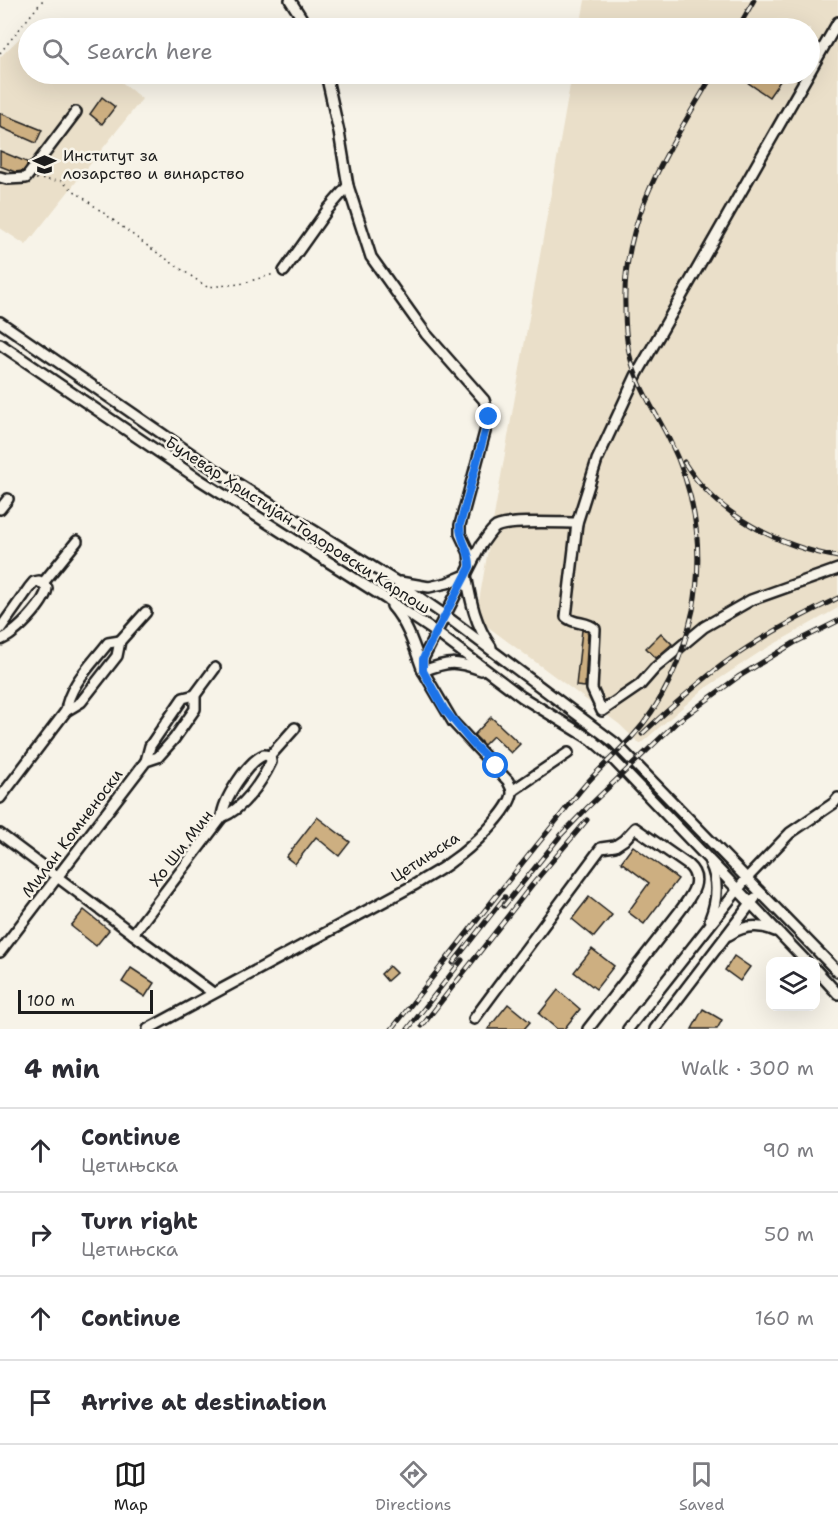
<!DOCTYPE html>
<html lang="en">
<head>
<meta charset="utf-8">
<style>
  body { margin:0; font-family:"Shantell Sans",sans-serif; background:#f2f2f3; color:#2b2b33 }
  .controls { position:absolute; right:18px; bottom:18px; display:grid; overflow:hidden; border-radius:12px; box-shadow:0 6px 24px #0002 }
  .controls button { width:54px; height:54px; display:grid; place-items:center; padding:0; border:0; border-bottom:2px solid #e1e1e2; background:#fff; color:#2b2b33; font:30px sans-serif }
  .scale { position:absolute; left:18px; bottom:15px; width:135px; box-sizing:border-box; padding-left:6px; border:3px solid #1c1c1c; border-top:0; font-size:16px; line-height:21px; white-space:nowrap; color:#1c1c1c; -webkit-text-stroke:4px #f7f3e8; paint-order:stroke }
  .stop { position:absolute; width:18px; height:18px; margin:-14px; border:4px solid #1a73e8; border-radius:50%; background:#fff }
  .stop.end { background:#1a73e8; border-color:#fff; box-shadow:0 2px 6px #0008 }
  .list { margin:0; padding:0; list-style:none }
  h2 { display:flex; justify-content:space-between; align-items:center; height:78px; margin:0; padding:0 24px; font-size:26px }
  h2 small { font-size:20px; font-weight:400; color:#7c7c81 }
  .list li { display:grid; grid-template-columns:39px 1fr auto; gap:18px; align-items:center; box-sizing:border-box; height:84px; padding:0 24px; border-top:2px solid #e1e1e2 }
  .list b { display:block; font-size:22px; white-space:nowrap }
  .list p { margin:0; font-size:20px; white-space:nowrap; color:#7c7c81 }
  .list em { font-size:20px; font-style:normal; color:#7c7c81 }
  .icon { flex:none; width:33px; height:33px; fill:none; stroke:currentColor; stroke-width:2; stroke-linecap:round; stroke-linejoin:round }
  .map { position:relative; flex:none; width:838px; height:1029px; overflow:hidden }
  .search { position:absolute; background:#fff; box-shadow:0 6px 24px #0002; left:18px; right:18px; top:18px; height:66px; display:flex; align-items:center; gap:15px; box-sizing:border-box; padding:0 21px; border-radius:33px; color:#7c7c81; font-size:22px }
  .sheet { height:414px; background:#fff }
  nav { display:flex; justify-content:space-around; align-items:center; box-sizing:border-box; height:84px; border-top:2px solid #e1e1e2; background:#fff; font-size:16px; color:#7c7c81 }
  nav a { display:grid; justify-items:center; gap:3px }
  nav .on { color:#1c1c1c }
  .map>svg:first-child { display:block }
</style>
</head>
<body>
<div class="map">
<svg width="838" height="1029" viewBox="0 0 838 1029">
  <rect width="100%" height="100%" fill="#f7f3e8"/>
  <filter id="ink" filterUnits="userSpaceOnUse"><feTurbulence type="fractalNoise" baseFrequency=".0167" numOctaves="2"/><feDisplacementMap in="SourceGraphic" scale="12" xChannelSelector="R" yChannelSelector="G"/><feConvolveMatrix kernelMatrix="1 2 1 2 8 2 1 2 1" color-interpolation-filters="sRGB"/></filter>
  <g filter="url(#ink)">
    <!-- built -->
    <g fill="#eadfc9">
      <path d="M585,0H838V608L760,652L704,689L640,744L619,724L476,618L572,74H810V28H580Z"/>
      <path d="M28,30V74H112L142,99L26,245L0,228V57Z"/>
    </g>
    <!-- building -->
    <g fill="#cdaf81" stroke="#1c1c1c" stroke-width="1.5">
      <path d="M753,74H785L769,97L747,82Z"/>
      <path d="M102,97L115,107L102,124L90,114Z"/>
      <path d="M0,113L42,130L36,143L0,127Z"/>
      <path d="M0,151L29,163L23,171L15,172L0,166Z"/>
      <path d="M582,630L588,632L585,687L576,686Z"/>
      <path d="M661,633L672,644L656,658L646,648Z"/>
      <path d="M491,717L520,744L511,753L493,736L484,745L474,735Z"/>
      <path d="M317,817L350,842L339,856L316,837L295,864L286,857Z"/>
      <path d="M633,846L678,879L644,924L628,912L649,883L621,862Z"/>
      <path d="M589,897L612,915L594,937L572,919Z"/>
      <path d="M84,910L109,930L96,946L71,926Z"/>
      <path d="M592,949L614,966L596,989L574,972Z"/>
      <path d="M734,956L750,967L740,981L725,970Z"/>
      <path d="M389,966L396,973L387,981L381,974Z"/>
      <path d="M131,968L154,983L145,997L122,982Z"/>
      <path d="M558,990L580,1009L564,1029H557L539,1014Z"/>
      <path d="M508,1004L530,1022L524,1029H488Z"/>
      <path d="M703,1009L722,1020L717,1029H692Z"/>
    </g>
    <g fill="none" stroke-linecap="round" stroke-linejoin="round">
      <defs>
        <g id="minor">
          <path d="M290,0L308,28"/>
          <path d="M838,22L636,376L597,460L577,523L566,617C575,625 587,621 595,629L592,689L602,711L640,685L655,668L704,627L751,600L838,569"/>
          <path d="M326,74L339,132L348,186L371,257L426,334L484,400L489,417L460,525V534L469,553L470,565"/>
          <path d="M0,177L7,179L26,178L76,112"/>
          <path d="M284,271L328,209L348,186"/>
          <path d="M0,322L206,464L397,582L446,616L615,743L838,972"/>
          <path d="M0,344L197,478L385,598L437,633L522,697L592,740L607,753L807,962"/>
          <path d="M0,509L8,499"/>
          <path d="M400,582L429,587L447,583L466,575C471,602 475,624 491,647"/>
          <path d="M43,583L77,541"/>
          <path d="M392,606C408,624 415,649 423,671C449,661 455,661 481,670"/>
          <path d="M0,629L29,588L34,582L39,581L47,588C46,601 23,625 12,633C9,636 4,638 0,640"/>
          <path d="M66,711C69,685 92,664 108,643L120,641"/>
          <path d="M146,761L150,746L183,698L195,695"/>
          <path d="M512,791L568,753"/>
          <path d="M0,798L66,711L81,702L117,656L120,641L146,612"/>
          <path d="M222,817C223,800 247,762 264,755L270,756"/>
          <path d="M0,834L133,934L222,817C243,809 261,783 271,762L270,756L295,728"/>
          <path d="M710,863C719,881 717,901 710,919"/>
          <path d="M133,934L213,993"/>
          <path d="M729,935C744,925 759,924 775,931"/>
          <path d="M0,952L146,761L158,757L174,739L195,709V695L215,668"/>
          <path d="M816,970L838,994"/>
          <path d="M474,1019L601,848L615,846L624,840L635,828L688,865C705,880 690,897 680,911L588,1029"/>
          <path d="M148,1029L416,884C428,876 441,870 452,861C467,851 515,808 512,790C511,787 509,784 508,781L453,722L423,671V659L481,545C486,539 490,531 496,527C509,520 560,523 577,523"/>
          <path d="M628,1029L747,878L790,833L834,803L838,798"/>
          <path d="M655,1029L755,898"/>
        </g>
      </defs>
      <!-- minor casing -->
      <use href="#minor" stroke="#1c1c1c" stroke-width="14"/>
      <!-- path -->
      <g stroke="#1c1c1c" stroke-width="1.5" stroke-dasharray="1.5 4.5" stroke-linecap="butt">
        <path d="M0,53L43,0"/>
        <path d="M36,179L61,181L149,247L207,287L240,284L274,274"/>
      </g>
      <!-- minor -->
      <use href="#minor" stroke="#f7f3e8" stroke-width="9"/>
      <defs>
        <g id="rail">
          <path d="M738,28L754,0"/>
          <path d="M684,462C717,515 778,546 838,557"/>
          <path d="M642,734C668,710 694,686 722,665C758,639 798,617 838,598"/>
          <path d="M504,906L561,835L588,807L677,722L738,677L794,643L838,621"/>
          <path d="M453,963L505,897"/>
          <path d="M422,1026L532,885L587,820"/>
          <path d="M392,1029C443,964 493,899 545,835C559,818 572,800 586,784C601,767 617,753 632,737C665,701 683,656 693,610C704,551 696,493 669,439C656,413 639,388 631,360C626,343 625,324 625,306C622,216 670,149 713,74"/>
          <path d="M408,1029L462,960"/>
        </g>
      </defs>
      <!-- rail casing -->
      <use href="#rail" stroke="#1c1c1c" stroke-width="5"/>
      <!-- rail -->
      <use href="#rail" stroke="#f7f3e8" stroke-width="3" stroke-dasharray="9" stroke-linecap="butt"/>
    </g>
  </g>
  <g fill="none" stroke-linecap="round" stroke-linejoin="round" filter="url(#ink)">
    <!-- route -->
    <path stroke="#1a73e8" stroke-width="8" d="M489,417L460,525C459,540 471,551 470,567L427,650L423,659V671L444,709L472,743L496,766"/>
  </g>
  <!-- icons -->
  <defs>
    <symbol id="university-bare" viewBox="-9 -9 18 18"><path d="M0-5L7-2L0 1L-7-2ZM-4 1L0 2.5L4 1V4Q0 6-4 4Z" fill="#1c1c1c" stroke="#f7f3e8" stroke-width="2.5" paint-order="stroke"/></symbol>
  </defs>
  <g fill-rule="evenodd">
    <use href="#university-bare" x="28" y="148" width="33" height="33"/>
  </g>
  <g text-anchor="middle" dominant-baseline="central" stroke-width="5" stroke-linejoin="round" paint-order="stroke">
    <!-- poi labels -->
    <g font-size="16" fill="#1c1c1c" stroke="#f7f3e8" text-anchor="start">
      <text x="63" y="155">Институт за<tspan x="63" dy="18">лозарство и винарство</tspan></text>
    </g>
    <!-- street labels -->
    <g font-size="16" fill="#1c1c1c" stroke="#f7f3e8">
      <text transform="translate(298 525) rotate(33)">Булевар Христијан Тодоровски Карпош</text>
      <text transform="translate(72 833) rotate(-53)">Милан Комненоски</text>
      <text transform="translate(181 848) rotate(-52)">Хо Ши Мин</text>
      <text transform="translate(425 857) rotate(-33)">Цетињска</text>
    </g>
  </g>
</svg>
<div class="controls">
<button><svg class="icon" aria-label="layers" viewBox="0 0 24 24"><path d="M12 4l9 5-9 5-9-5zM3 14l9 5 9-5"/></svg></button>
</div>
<div class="scale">100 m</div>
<div class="stop" style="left:496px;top:766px"></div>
<div class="stop end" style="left:489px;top:417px"></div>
<div class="search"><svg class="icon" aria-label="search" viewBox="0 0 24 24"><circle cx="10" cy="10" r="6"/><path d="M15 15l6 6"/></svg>Search here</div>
</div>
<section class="sheet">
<h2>4 min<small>Walk · 300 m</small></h2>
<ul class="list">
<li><svg class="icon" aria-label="ahead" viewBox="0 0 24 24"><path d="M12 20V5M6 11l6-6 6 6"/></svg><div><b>Continue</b><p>Цетињска</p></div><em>90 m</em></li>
<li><svg class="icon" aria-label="right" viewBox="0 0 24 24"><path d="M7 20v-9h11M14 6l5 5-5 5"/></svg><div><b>Turn right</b><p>Цетињска</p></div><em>50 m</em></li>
<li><svg class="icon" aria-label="ahead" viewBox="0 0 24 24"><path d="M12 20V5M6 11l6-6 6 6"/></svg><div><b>Continue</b></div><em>160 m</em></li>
<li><svg class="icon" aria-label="arrive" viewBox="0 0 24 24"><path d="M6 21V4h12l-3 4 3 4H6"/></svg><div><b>Arrive at destination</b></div></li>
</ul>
</section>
<nav>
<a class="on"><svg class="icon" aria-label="map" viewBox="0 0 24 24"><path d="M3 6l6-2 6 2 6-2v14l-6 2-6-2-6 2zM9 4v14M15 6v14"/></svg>Map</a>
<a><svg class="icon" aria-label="directions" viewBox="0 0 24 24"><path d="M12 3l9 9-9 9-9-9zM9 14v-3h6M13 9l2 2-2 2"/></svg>Directions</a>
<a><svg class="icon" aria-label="saved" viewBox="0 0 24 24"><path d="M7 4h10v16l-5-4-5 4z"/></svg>Saved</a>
</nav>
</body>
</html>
